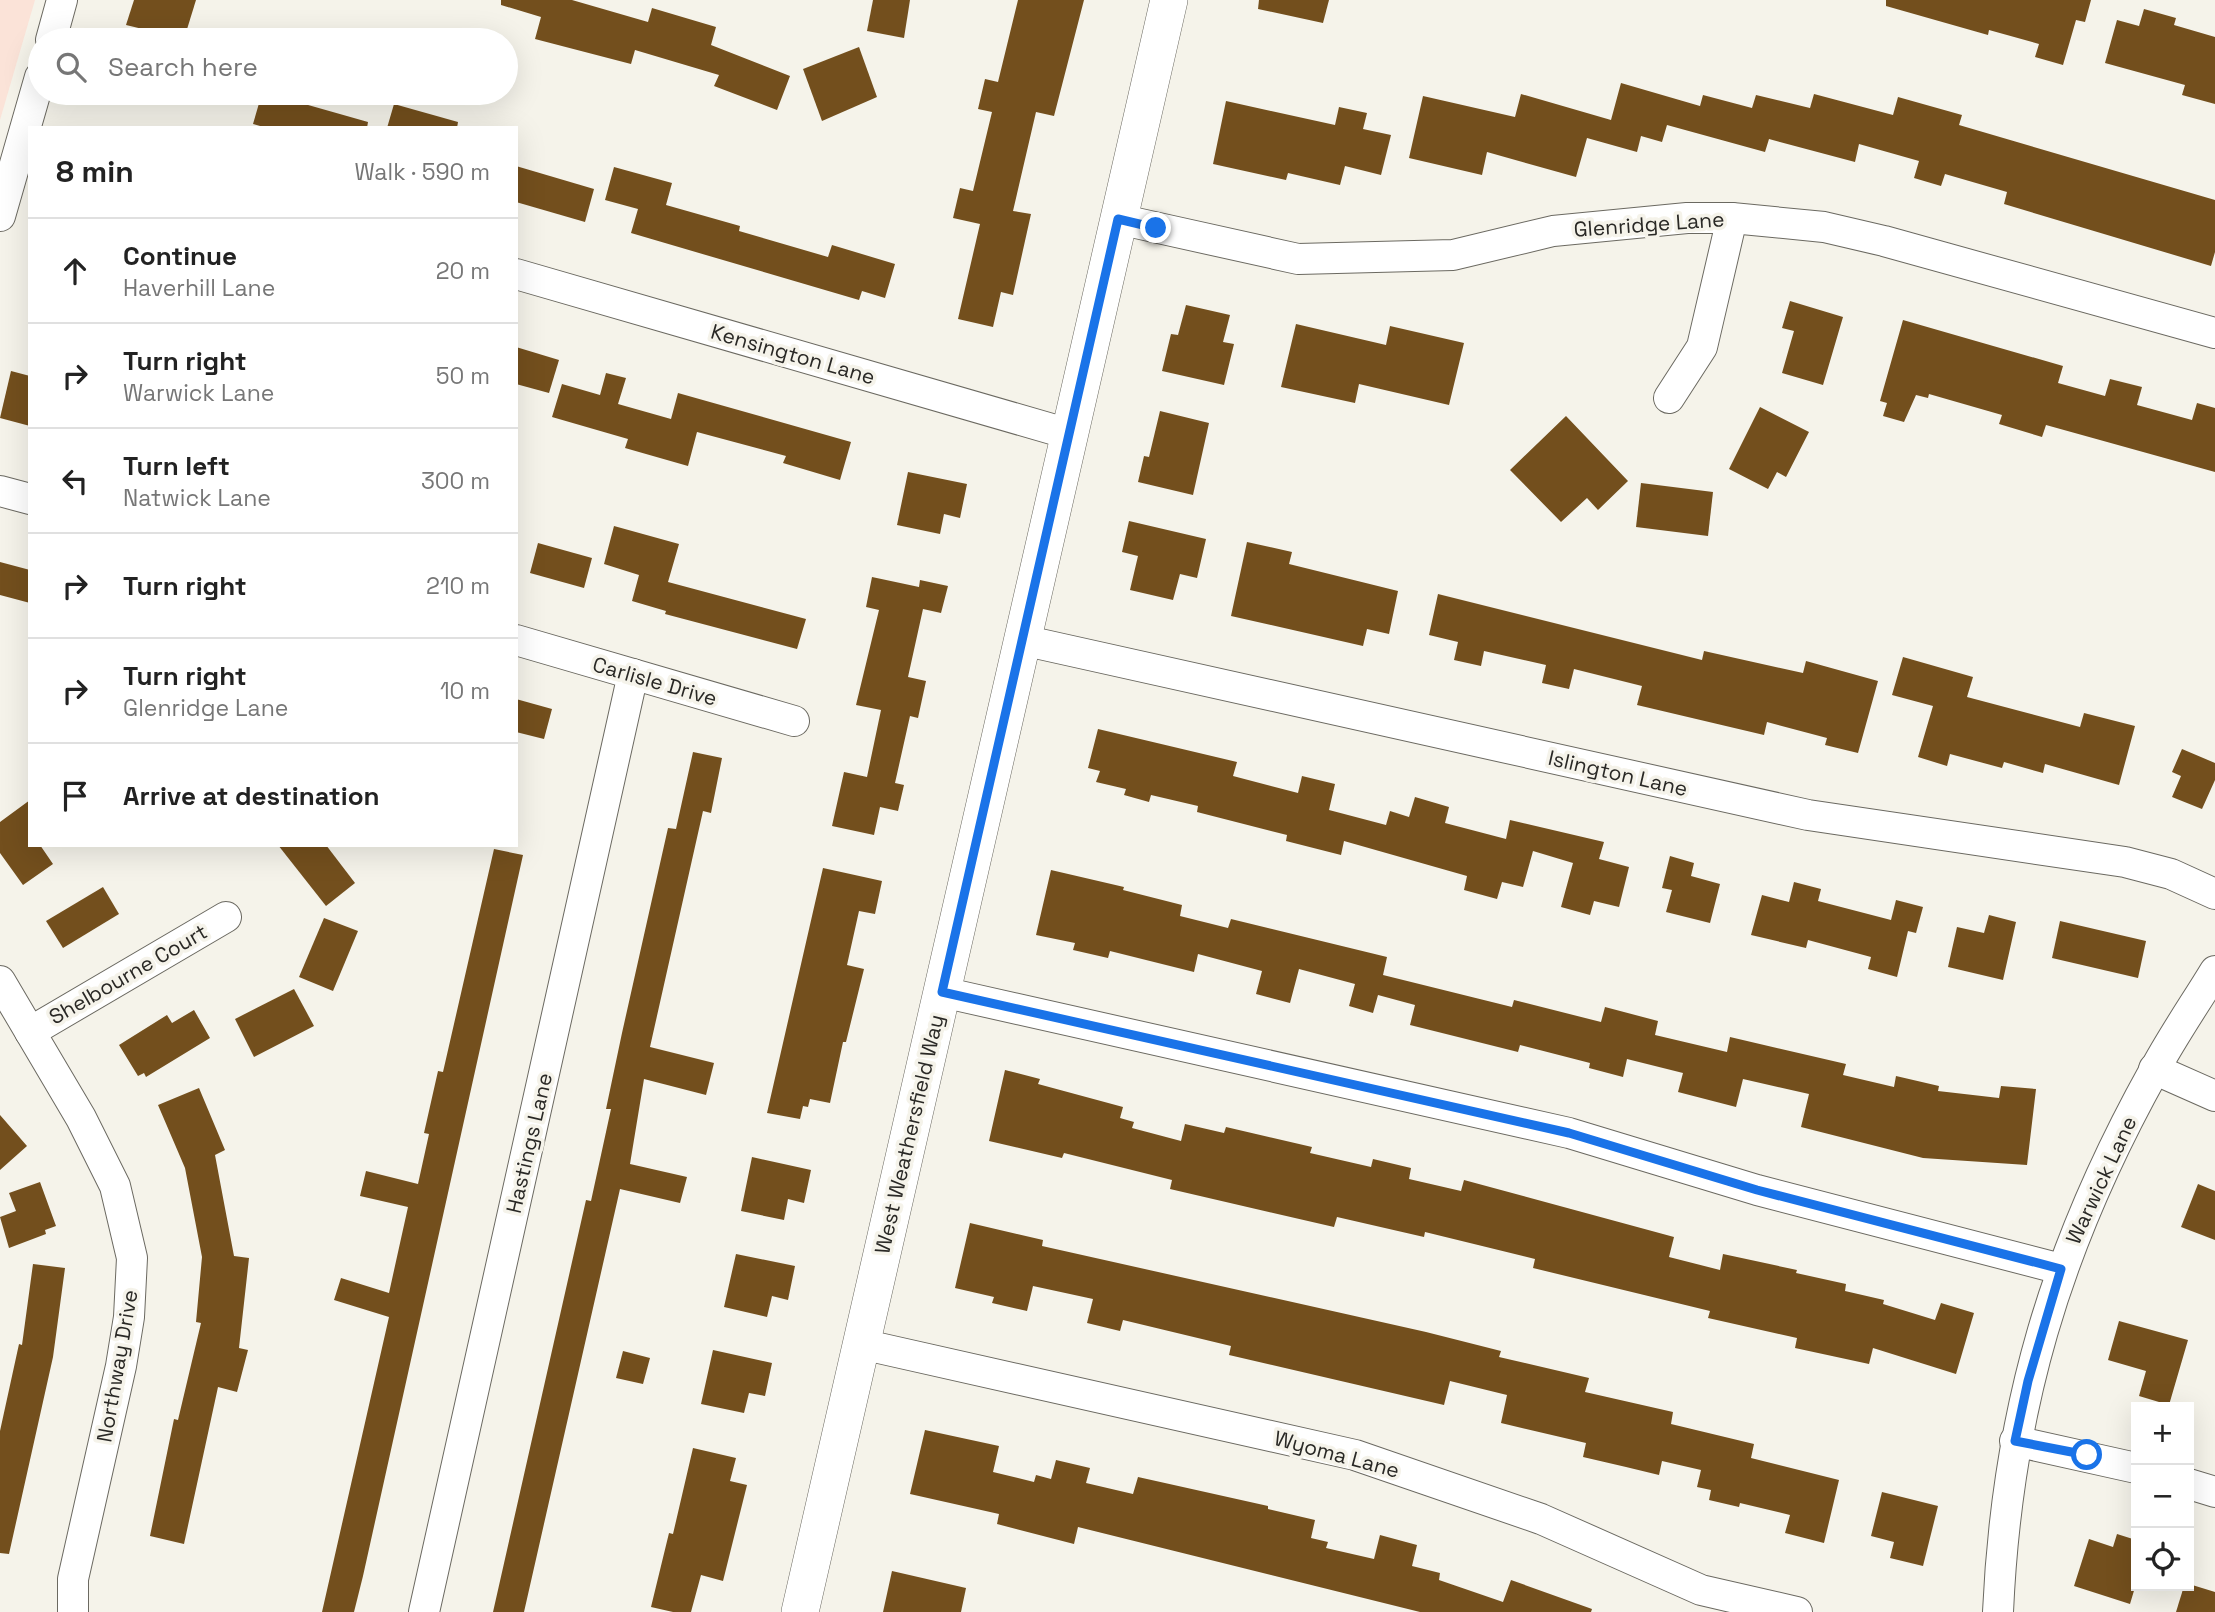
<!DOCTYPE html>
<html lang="en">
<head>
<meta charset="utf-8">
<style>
  body { margin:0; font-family:"Space Grotesk",sans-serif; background:#f6f6f6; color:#222 }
  .controls { position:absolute; right:21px; bottom:21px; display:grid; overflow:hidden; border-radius:0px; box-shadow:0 7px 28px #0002 }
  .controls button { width:63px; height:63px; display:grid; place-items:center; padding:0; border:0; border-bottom:2px solid #e0e0e0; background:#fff; color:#222; font:35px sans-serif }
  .stop { position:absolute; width:21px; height:21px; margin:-16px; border:5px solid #1a73e8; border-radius:50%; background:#fff }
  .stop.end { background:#1a73e8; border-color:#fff; box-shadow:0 2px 7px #0008 }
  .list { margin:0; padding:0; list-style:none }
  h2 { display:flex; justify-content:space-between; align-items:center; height:91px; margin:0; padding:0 28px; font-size:30px }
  h2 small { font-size:23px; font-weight:400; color:#767676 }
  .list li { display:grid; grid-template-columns:46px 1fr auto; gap:21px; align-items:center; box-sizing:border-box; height:105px; padding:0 28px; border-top:2px solid #e0e0e0 }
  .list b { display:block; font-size:26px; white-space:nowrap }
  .list p { margin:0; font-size:23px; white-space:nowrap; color:#767676 }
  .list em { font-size:23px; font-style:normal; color:#767676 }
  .icon { flex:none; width:38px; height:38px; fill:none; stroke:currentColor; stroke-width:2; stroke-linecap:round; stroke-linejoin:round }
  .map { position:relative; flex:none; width:2215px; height:1612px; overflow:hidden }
  .search { position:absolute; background:#fff; box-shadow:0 7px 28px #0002; left:28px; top:28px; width:490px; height:77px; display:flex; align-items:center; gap:18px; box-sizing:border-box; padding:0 24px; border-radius:38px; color:#767676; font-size:26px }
  .panel { position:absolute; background:#fff; box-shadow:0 7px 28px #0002; left:28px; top:126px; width:490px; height:721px; border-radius:0px }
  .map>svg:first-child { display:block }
</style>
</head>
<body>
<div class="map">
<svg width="2215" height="1612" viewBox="0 0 2215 1612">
  <rect width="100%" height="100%" fill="#f5f3ea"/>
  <!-- education -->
  <path fill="#fbe3d8" d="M0,0H35L0,120Z"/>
  <!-- building -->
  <g fill="#734f1d">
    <path d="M134,0H196L184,39L126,25Z"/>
    <path d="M501,0H572L648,22L652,8L716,27L711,45L790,76L777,110L714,86L719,75L635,50L631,64L535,39L541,17L501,5Z"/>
    <path d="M873,0H910L904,38L867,31Z"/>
    <path d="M1018,0H1084L1054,116L1036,112L1013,211L1031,214L1013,295L1001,292L993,327L958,319L980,224L953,218L960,188L973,191L992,112L978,109L985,79L998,82Z"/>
    <path d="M1259,0H1329L1323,23L1258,9Z"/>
    <path d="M1886,0H2091L2085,22L2076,20L2063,65L2035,57L2039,44L1989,30L1988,35L1886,6Z"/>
    <path d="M2144,9L2176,18L2174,25L2215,37V104L2182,95L2185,85L2105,63L2117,20L2139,26Z"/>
    <path d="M859,47L877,97L822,121L803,69Z"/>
    <path d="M1621,83L1700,106L1703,95L1752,108L1756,95L1810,108L1814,94L1893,115L1898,97L1962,115L1959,125L2215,200V252L2211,266L2004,204L2007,192L1945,174L1941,186L1914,178L1919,161L1859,144L1855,162L1769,139L1765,152L1667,125L1662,142L1641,136L1637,152L1587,138L1576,177L1487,152L1482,175L1409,158L1423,96L1515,117L1521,94L1611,120Z"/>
    <path d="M262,93H289L287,99L368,122L367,128H267L253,124Z"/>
    <path d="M1226,101L1335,125L1339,107L1367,113L1363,129L1391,135L1381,175L1345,166L1340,185L1288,173L1286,180L1213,164Z"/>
    <path d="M394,104L458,122L457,128H387Z"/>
    <path d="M516,166L594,189L585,222L516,202Z"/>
    <path d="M614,167L672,183L666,205L740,226L739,231L828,257L832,245L895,264L885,298L862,291L859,300L631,233L638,209L605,200Z"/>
    <path d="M1790,301L1843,317L1823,385L1782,373L1794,331L1782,328Z"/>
    <path d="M1186,305L1230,315L1223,342L1234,344L1224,385L1162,371L1171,334L1178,335Z"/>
    <path d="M1903,320L2063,366L2058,383L2105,396L2110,379L2142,387L2137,405L2192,420L2197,403L2215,408V472L2046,425L2042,437L1999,424L2002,415L1929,394L1928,398L1916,395L1904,422L1883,416L1887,403L1880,401Z"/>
    <path d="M1296,324L1386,345L1390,326L1464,343L1449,405L1359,384L1355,403L1281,387Z"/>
    <path d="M516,347L559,360L549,393L516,384Z"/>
    <path d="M11,371L30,376V426L0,418Z"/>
    <path d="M606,373L626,378L618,404L671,419L678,393L851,442L840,480L783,463L786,456L697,432L688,466L625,448L628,439L552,417L562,384L600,395Z"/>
    <path d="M1760,407L1809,432L1786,477L1777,472L1768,489L1729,469Z"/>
    <path d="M1160,411L1209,423L1193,495L1138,482L1144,456L1149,457Z"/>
    <path d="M1566,416L1628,481L1598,510L1587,498L1561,522L1510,470Z"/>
    <path d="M908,472L967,484L960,518L944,514L940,534L897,525Z"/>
    <path d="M1641,483L1713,492L1708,536L1636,527Z"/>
    <path d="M1129,521L1206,539L1197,578L1180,574L1173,600L1130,590L1138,556L1122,552Z"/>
    <path d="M614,526L679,544L668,582L806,619L797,649L665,614L666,611L632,601L639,575L604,564Z"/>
    <path d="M1247,542L1292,552L1289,564L1398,591L1389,634L1367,629L1363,646L1231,616Z"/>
    <path d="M538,543L592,558L584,588L530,573Z"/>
    <path d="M0,562L30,570V603L0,595Z"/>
    <path d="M872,577L919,587L920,580L948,586L941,613L923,609L908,677L926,681L918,718L910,716L895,783L904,785L898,811L880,807L874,835L832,826L844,772L867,777L881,710L856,705L879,610L866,607Z"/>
    <path d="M1438,594L1702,660L1704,651L1803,673L1806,661L1878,681L1858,753L1825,745L1827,738L1767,722L1764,735L1637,705L1642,686L1574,669L1569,689L1542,683L1546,665L1484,651L1481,666L1454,660L1458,642L1429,635Z"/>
    <path d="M1903,657L1973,677L1967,697L2080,727L2084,713L2135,726L2119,785L2045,764L2043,773L2004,762L2002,768L1950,754L1947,766L1918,757L1933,706L1892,695Z"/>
    <path d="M516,699L552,709L544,739L516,732Z"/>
    <path d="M1098,729L1237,762L1233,776L1298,793L1302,776L1335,784L1329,810L1386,825L1390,811L1409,817L1415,797L1449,807L1445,823L1506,839L1510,820L1604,842L1599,859L1629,867L1619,907L1594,901L1590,915L1561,907L1573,863L1533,851L1523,887L1502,882L1497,899L1464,890L1467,876L1344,841L1341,855L1286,841L1287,835L1197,812L1198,806L1151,795L1149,802L1124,795L1126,789L1096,782L1100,771L1088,768Z"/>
    <path d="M2182,749L2215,763V780L2202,809L2172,797L2181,776L2172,772Z"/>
    <path d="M693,752L722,758L711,813L703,811L650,1047L714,1063L706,1095L644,1079L630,1164L687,1177L680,1203L620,1189L524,1612H493L586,1200L591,1201L611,1109H606L622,1033L668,828L676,829Z"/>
    <path d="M30,800V845H40L53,864L23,885L0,853V822Z"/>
    <path d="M278,845H326L355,883L326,906Z"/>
    <path d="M494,849L523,855L363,1576L354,1612H322L389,1317L334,1300L341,1278L389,1293L408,1207L360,1196L366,1171L418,1184L429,1134L424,1133L438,1071L443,1072Z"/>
    <path d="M1670,856L1694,863L1691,876L1720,884L1710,923L1666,912L1672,890L1662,888Z"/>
    <path d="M823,868L882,881L875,914L859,911L847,965L864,969L846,1042H843L830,1103L810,1099L808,1107L803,1106L800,1119L767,1113Z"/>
    <path d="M1051,870L1124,887L1123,890L1182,905L1180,916L1228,928L1231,919L1387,957L1383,975L1512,1007L1514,1000L1601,1022L1605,1007L1658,1021L1655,1035L1727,1052L1730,1037L1846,1064L1843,1075L1894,1087L1896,1076L1939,1086L1938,1091L1999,1098L2001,1086L2036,1089L2027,1165L1923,1158L1801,1127L1809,1094L1743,1079L1736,1107L1678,1092L1683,1073L1627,1059L1623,1077L1589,1068L1590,1063L1520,1045L1518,1052L1410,1025L1415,1005L1378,995L1373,1013L1349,1006L1355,984L1299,969L1290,1003L1256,994L1262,971L1198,954L1194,972L1110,951L1108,958L1073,950L1075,943L1036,935Z"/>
    <path d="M1794,882L1821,889L1818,901L1891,920L1896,900L1923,907L1916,933L1908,931L1897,977L1868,969L1871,957L1808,940L1806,948L1751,935L1762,895L1789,902Z"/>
    <path d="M103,887L119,914L63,948L46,921Z"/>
    <path d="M1989,915L2016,922L2003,980L1948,967L1957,927L1984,933Z"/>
    <path d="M324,918L358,931L333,991L299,977Z"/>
    <path d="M2060,921L2146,941L2138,978L2052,958Z"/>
    <path d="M294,989L314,1026L254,1057L235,1019Z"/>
    <path d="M194,1010L210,1038L146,1077L144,1073L138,1076L119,1045L167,1015L172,1023Z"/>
    <path d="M1005,1070L1040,1079L1038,1084L1123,1107L1120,1118L1134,1122L1132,1128L1181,1141L1185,1124L1224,1133L1226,1127L1312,1147L1310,1153L1371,1167L1373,1159L1411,1168L1409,1179L1461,1191L1464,1180L1674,1237L1669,1257L1720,1270L1723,1254L1797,1270L1796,1273L1846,1284L1845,1291L1884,1300L1883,1304L1935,1320L1941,1303L1974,1313L1956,1374L1873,1348L1869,1364L1795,1348L1797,1338L1708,1318L1710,1311L1533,1268L1535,1259L1425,1232L1424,1237L1337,1217L1334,1227L1170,1189L1172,1180L1064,1153L1062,1158L989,1141Z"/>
    <path d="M199,1088L225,1150L215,1155L234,1256L249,1258L239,1348L248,1350L237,1392L218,1387L184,1544L150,1536L174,1419L178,1420L201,1323L196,1322L202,1257L185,1168L158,1105Z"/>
    <path d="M0,1115L27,1146L0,1170Z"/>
    <path d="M752,1157L811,1170L804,1203L788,1199L784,1220L741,1211Z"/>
    <path d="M40,1182L56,1226L45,1230L46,1234L9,1248L0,1217L16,1211L9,1193Z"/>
    <path d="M2198,1184L2215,1191V1240L2181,1227Z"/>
    <path d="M970,1223L1043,1240L1042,1246L1426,1332L1501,1351L1499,1357L1589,1378L1585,1392L1673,1412L1671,1424L1754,1444L1751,1458L1839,1480L1824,1543L1785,1533L1790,1515L1740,1503L1739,1507L1709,1500L1711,1490L1697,1487L1701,1470L1662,1461L1659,1475L1626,1467L1583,1457L1586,1443L1501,1423L1507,1395L1450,1381L1444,1405L1229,1355L1231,1346L1123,1320L1120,1331L1087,1323L1093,1299L1033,1286L1027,1311L992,1303L994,1297L955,1288Z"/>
    <path d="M736,1254L795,1266L788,1300L772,1296L767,1317L724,1307Z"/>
    <path d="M33,1264L65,1268L53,1357L9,1554L0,1553V1431L19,1344L22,1345Z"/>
    <path d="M2119,1321L2188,1340L2169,1405L2139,1396L2146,1371L2108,1360Z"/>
    <path d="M713,1350L772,1363L765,1396L749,1393L744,1413L701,1404Z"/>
    <path d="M623,1351L650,1358L643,1384L616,1378Z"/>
    <path d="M925,1430L999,1446L993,1472L1034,1482L1036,1475L1051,1479L1056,1460L1090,1468L1086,1483L1133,1494L1138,1477L1268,1506V1509L1315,1520L1311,1538L1328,1542L1326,1548L1374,1559L1380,1535L1417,1545L1412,1566L1440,1573L1439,1580L1503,1602L1511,1580L1592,1609L1591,1612H1420L1078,1527L1074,1544L997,1524L999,1514L910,1494Z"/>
    <path d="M693,1448L736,1458L730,1481L747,1485L723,1581L701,1575L691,1612H673L651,1607L669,1533L673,1534Z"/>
    <path d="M1882,1492L1938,1506L1923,1566L1890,1558L1894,1542L1871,1536Z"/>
    <path d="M2117,1534L2136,1540V1584L2130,1604L2074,1586L2089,1539L2113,1547Z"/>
    <path d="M892,1571L966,1588L961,1612H883Z"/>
    <path d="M2189,1584L2215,1592V1612H2176L2184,1586Z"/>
  </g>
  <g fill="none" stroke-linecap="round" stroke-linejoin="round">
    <defs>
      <g id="minor">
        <path d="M51,40L62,0"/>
        <path d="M0,216L40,77"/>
        <path d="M1118,219L1298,259L1453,255L1553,231L1687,218H1732L1824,227L1884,241L2215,333"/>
        <path d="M516,274L1069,434"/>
        <path d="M1669,398L1702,347L1732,218"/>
        <path d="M0,491L30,499"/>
        <path d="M516,640L794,721"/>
        <path d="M1022,640L1808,815L2125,862L2171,874L2215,894"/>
        <path d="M0,981L81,1118L115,1186L132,1258L129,1317L121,1366L73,1579V1612"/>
        <path d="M942,992L1569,1133L1757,1190L2061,1269"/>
        <path d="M30,1032L226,917"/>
        <path d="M2154,1069L2215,1096"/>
        <path d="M861,1344L1355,1455L1541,1519L1701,1590L1797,1612"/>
        <path d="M2015,1441L2136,1468"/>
        <path d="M2189,1484L2215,1492"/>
        <path d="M424,1612L633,674"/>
        <path d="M1998,1612C2007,1410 2056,1247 2154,1071C2172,1037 2195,1004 2215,971"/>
      </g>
      <path id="tertiary" d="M800,1612L1169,0"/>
    </defs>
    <!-- minor casing -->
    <use href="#minor" stroke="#6b6961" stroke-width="32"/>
    <!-- tertiary casing -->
    <use href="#tertiary" stroke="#6b6961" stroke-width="38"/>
    <!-- minor -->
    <use href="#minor" stroke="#fff" stroke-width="30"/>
    <!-- tertiary -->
    <use href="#tertiary" stroke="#fff" stroke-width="37"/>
  </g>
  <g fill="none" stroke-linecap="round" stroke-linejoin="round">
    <!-- route -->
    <path stroke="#1a73e8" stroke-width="9" d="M1156,228L1118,219L942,992L1569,1133L1757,1190L2061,1269L2028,1381L2015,1441L2087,1455"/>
  </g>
  <g text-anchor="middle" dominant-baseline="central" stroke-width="7" stroke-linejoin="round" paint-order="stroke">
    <!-- street labels -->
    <g font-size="21" fill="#292825" stroke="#f5f3ea">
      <text transform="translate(1649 224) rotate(-4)">Glenridge Lane</text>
      <text transform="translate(793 354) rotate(16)">Kensington Lane</text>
      <text transform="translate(655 681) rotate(16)">Carlisle Drive</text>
      <text transform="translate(1618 773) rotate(13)">Islington Lane</text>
      <text transform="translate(128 974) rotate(-30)">Shelbourne Court</text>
      <text transform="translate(909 1134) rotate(-77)">West Weathersfield Way</text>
      <text transform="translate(529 1143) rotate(-77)">Hastings Lane</text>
      <text transform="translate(2101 1180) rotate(-65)">Warwick Lane</text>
      <text transform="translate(117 1366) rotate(-80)">Northway Drive</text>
      <text transform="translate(1337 1454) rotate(15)">Wyoma Lane</text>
    </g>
  </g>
</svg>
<div class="controls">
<button>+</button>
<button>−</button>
<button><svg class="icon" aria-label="locate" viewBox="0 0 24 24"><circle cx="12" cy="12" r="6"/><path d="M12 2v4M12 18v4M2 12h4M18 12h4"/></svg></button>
</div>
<div class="stop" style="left:2087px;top:1455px"></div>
<div class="stop end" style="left:1156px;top:228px"></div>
<div class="search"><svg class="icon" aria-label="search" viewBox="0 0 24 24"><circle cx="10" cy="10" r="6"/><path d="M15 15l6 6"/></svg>Search here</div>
<section class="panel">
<h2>8 min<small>Walk · 590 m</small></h2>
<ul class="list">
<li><svg class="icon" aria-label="ahead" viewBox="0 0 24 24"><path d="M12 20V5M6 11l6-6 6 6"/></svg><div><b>Continue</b><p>Haverhill Lane</p></div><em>20 m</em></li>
<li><svg class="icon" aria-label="right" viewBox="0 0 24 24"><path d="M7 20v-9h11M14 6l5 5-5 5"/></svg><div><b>Turn right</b><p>Warwick Lane</p></div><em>50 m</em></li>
<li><svg class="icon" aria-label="left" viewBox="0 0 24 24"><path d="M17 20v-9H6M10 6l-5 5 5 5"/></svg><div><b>Turn left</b><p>Natwick Lane</p></div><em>300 m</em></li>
<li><svg class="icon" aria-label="right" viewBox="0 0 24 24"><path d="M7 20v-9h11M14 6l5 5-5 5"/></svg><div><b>Turn right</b></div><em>210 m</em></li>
<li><svg class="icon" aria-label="right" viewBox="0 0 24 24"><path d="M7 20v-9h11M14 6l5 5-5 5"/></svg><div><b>Turn right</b><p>Glenridge Lane</p></div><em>10 m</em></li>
<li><svg class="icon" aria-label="arrive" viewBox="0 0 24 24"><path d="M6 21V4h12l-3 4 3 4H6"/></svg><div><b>Arrive at destination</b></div></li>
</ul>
</section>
</div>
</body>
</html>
